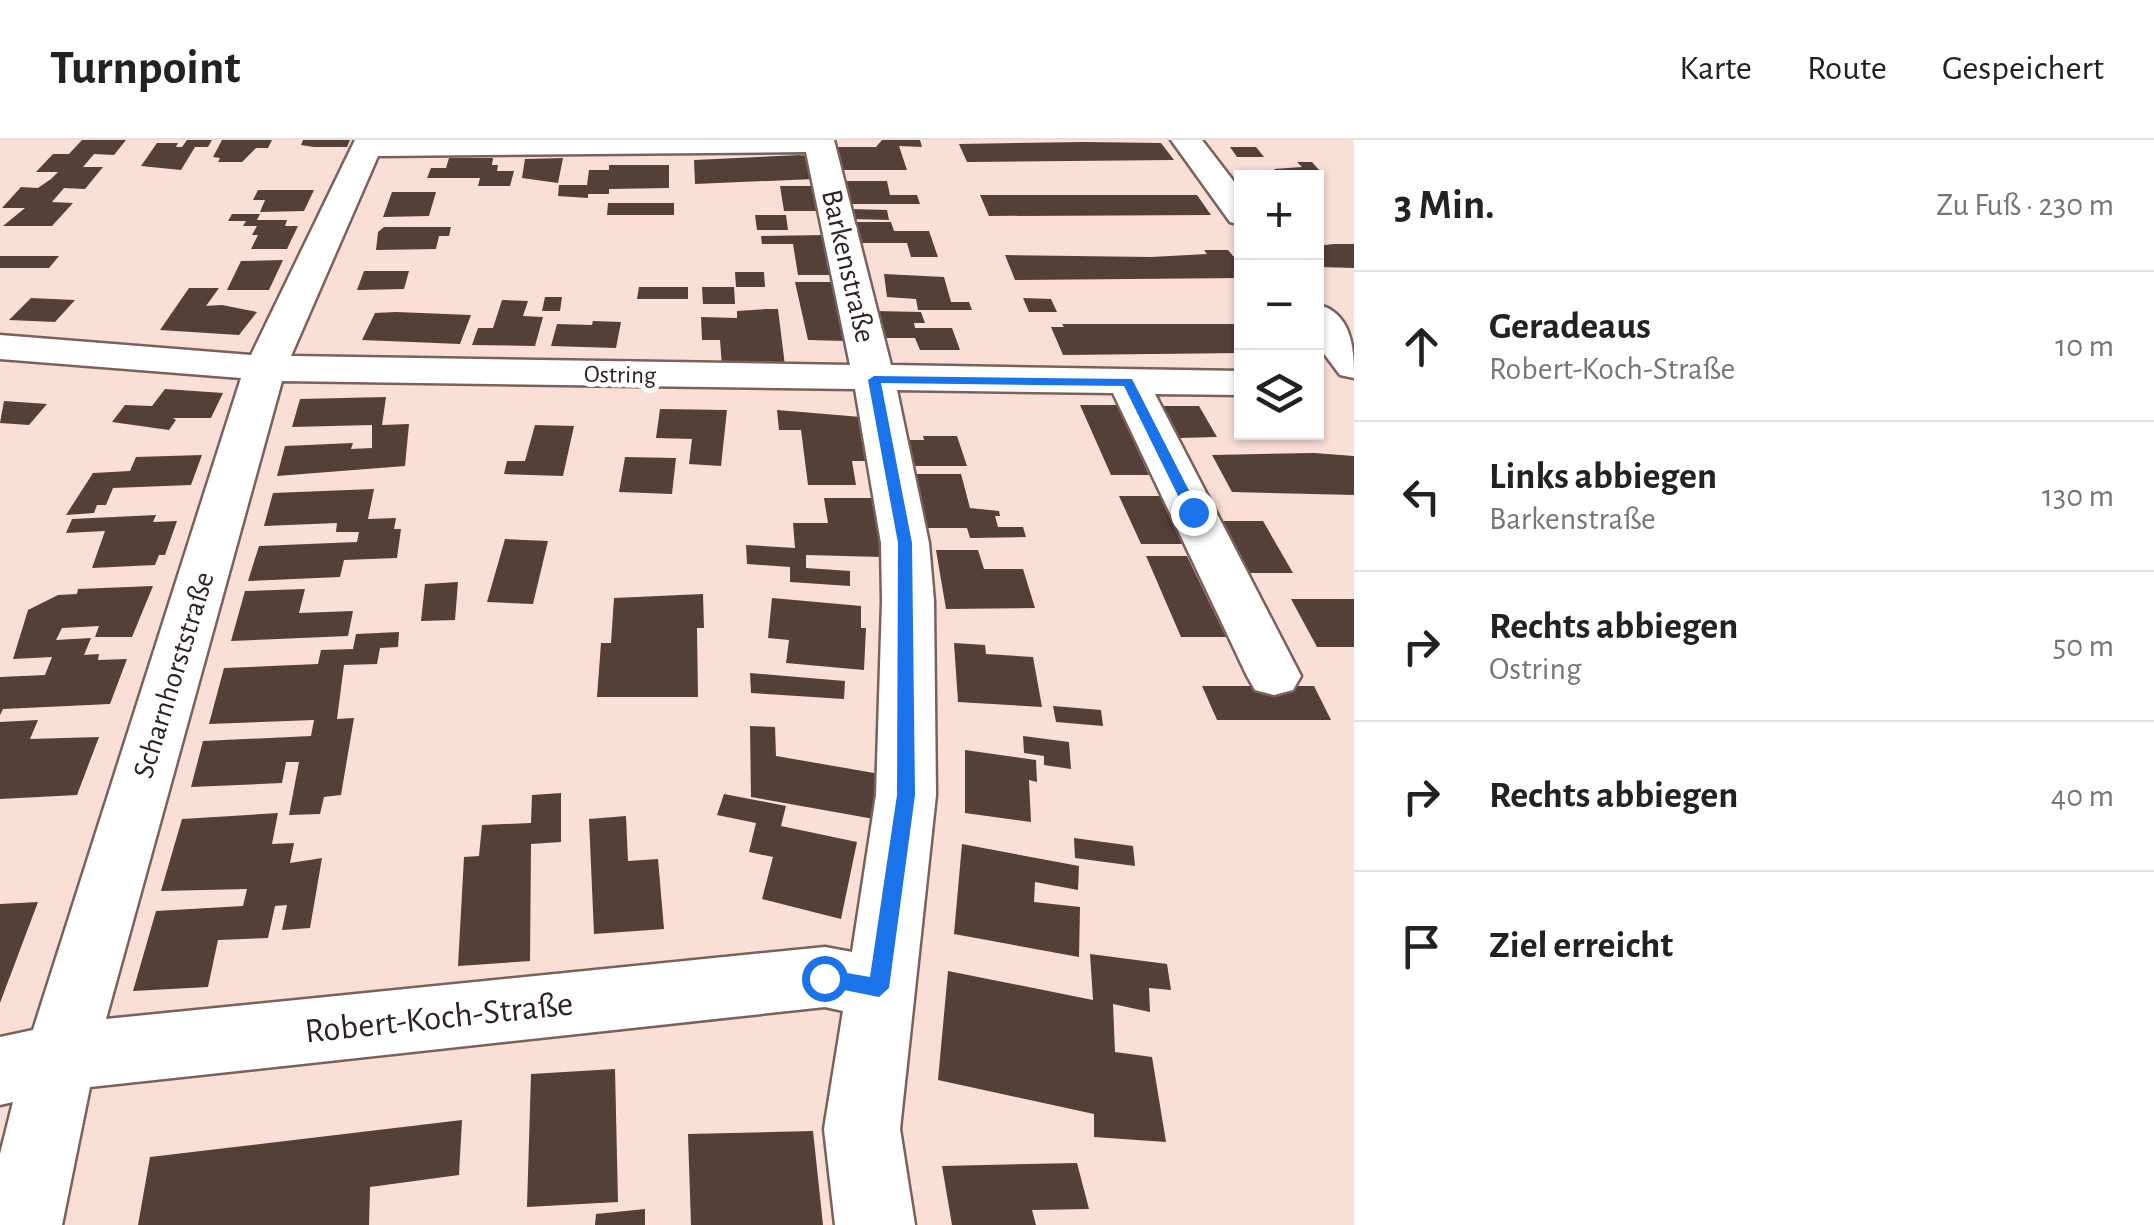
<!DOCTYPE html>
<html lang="de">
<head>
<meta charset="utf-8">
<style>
  body { margin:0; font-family:"Alegreya Sans",sans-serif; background:#f2f2f2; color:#222 }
  .controls { position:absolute; right:30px; top:30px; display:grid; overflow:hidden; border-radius:0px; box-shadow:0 2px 8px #0004 }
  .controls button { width:90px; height:90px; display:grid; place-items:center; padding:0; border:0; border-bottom:2px solid #e0e0e0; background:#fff; color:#222; font:50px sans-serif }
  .stop { position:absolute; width:30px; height:30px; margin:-22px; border:8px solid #1a73e8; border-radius:50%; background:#fff }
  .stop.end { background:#1a73e8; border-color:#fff; box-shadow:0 2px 10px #0008 }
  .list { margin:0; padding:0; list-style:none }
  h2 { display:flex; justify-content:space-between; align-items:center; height:130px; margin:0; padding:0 40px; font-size:42px }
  h2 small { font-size:32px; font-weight:400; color:#767676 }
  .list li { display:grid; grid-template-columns:65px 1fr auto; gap:30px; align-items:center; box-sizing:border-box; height:150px; padding:0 40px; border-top:2px solid #e0e0e0 }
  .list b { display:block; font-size:38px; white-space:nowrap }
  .list p { margin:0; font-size:32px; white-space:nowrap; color:#767676 }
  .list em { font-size:32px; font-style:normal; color:#767676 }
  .icon { flex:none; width:55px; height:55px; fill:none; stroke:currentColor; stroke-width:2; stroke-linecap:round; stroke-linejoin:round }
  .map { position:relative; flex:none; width:1354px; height:1085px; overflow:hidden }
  header { display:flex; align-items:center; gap:60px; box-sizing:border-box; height:140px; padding:0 50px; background:#fff; border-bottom:2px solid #e0e0e0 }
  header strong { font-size:48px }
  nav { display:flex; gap:55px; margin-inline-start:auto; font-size:35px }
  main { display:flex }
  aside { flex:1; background:#fff }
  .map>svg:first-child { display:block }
</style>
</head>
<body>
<header>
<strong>Turnpoint</strong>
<nav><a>Karte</a><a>Route</a><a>Gespeichert</a></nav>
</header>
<main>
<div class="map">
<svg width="1354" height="1085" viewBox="0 0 1354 1085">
  <rect width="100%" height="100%" fill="#fadfd7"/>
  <!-- building -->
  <g fill="#543f39">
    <path d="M82,0H126L114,15L94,14L83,27H103L85,49L64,48L52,62L73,63L52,86H3L25,68H2L21,47L38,48L51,39L58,32H36L53,14H69Z"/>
    <path d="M187,0H212L208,7H195L181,30L141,26L157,3H178L176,7H182Z"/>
    <path d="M222,0H272L268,8H256L242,22H218L220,18L213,17Z"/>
    <path d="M303,0H350L347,7H314L301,5Z"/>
    <path d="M882,0H920L922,7L899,6L907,30H842L836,7H876Z"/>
    <path d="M1085,2L1161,3L1174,20L967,22L959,4Z"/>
    <path d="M1230,7H1256L1264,17H1237Z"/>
    <path d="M799,15L809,16L814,39L695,44L694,20Z"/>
    <path d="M449,18H493L492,25H498L497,31H514L510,46H478L480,38H427L431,28H446Z"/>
    <path d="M563,18L558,43L522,38L525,19Z"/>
    <path d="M1297,22H1312L1319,30H1306L1313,38H1281L1274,29L1302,27Z"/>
    <path d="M609,25H669V48L609,49V54H588V58L558,56L559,45H587L589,30H609Z"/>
    <path d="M844,41H887L890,55H917L920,64H849Z"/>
    <path d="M780,46H815L820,71H784Z"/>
    <path d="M258,50H314L304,71L260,72L265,60H253Z"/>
    <path d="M392,52H436L429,76L383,77Z"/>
    <path d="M980,55H1197L1211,75L989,76Z"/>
    <path d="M608,63H674V75H607Z"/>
    <path d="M851,69L887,70L889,80L853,79Z"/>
    <path d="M232,74H260L257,80H287L285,86H298L287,109H251L258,95H252L257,86H243L246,81H228Z"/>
    <path d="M755,75H786L788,90H757Z"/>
    <path d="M854,82H891L894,91H929L938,117H911L907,103H859Z"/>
    <path d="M384,87H451L449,96H439L436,109L376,110L378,92Z"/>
    <path d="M825,95L833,135H798L793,104H762L761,96Z"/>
    <path d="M1334,104H1354V128L1319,127L1316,106Z"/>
    <path d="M1204,110H1228L1233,116H1240L1242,138L1015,140L1005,115L1151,117L1207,114Z"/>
    <path d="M0,116H59L49,128H0Z"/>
    <path d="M283,120L269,150H227L241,121Z"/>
    <path d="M364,131H409L404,149L357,150Z"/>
    <path d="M735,132H764L765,147H736Z"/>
    <path d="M884,134L944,137L951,162H969L972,170H918L916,159L887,157Z"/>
    <path d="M795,142H834L846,201L808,200Z"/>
    <path d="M639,147H688V159H637Z"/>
    <path d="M702,147H734L735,164H703Z"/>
    <path d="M189,148H219L206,166L186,167L222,165L257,172L239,195L160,190Z"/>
    <path d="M545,157H562L560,171H542Z"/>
    <path d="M31,158L75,160L55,182L9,180Z"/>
    <path d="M1023,158L1051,159L1057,172H1029Z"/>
    <path d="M502,160L528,161L523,176L543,177L535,206L472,205L478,188H493Z"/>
    <path d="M766,169H778L785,226H722L720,200H702L701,177L737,178V171Z"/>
    <path d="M875,171L921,172L925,183H914L915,188H952L960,210H920L915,198H881Z"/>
    <path d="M375,173L396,172L471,175L460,204L362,200Z"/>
    <path d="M593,181L621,182L616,208L551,206L557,184L592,185Z"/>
    <path d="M1062,184H1242V213L1063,215L1051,187H1064Z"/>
    <path d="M165,249L223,253L211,278H173L176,280L169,290L112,282L125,265L152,266Z"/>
    <path d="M386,257L382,285L409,284L405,326L277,336L285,306L353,303L351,309L372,308V285L292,287L300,259Z"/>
    <path d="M4,261L47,264L29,285L0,283Z"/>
    <path d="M1080,265H1117L1149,335H1111Z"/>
    <path d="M1162,266H1199L1217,297L1178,298Z"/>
    <path d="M660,269L727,270L721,326L689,324L692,299L656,298Z"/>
    <path d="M777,270L861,277L869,321H852L856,345H808L801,290H779Z"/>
    <path d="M535,285L574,286L563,336L504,334L507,321H525Z"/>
    <path d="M923,296H957L967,326H912L906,300H924Z"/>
    <path d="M1314,313L1354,316V355L1232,352L1212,315Z"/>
    <path d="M202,315L191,345L113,348L106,365H97L94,373L66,375L93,333L130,331L136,317Z"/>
    <path d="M625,317L676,318L672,354L619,352Z"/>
    <path d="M914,334H961L970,368L999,371L1000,376H995L998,387H1023L1026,397L970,398L967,388H927Z"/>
    <path d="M374,349L368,379L396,378L394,389H401L397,418L344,420L340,437L248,441L259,406L357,402L359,392H336L337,383L264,386L273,353Z"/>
    <path d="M1119,356H1160L1182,404H1141Z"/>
    <path d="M824,358H876L882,417L806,415V428L850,431V446L790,442V427L747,424L746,405L795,408L793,383H828Z"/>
    <path d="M156,375L153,382L177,381L165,415H159L155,425L92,428L105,391L66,393L72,379Z"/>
    <path d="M1221,381H1263L1293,433H1249Z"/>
    <path d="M505,399L548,401L533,464L487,462Z"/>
    <path d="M936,410H978L984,429H1023L1035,468L946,469Z"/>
    <path d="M1146,416H1187L1226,497H1181Z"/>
    <path d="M458,442L455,480L421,481L425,444Z"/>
    <path d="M153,446L132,497H95L99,486L62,488L56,500L91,498L84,515L99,514L98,520L127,519L110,564L3,569L0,575V537L45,535L52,517L13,519L28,470L58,455L77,454L78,449Z"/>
    <path d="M305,449L299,473L353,471L348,496L231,501L245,451Z"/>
    <path d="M703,454L704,488H697L698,557H597L601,503H611L614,458Z"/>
    <path d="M772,458L861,466V488H866L864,530L786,523L789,500L768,498Z"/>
    <path d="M1291,459H1354V507H1317Z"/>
    <path d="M399,492L398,507L380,508L377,524L344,525L337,579L354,578L341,655L324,657L320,674L289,675L299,622H286L282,643L191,647L203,601L311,596L314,580L209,584L224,528L318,524L321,510L353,509L356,494Z"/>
    <path d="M954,503L985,505L986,514L1033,517L1042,567L958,562Z"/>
    <path d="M750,533L845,541L844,559L751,553Z"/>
    <path d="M1202,546H1314L1331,580H1217Z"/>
    <path d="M1053,566L1101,570L1103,586L1056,582Z"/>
    <path d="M38,580L30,599L99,597L77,655L0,659V582Z"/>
    <path d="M750,586L775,587L776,616L880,634L874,679L751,657Z"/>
    <path d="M1023,596L1069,602L1071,629L1044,625V616L1024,613Z"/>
    <path d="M965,610L1036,620L1037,642L1029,640L1031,682L965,673Z"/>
    <path d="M561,653V702L531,704L530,821L458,826L464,717L479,716L482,685L531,683L532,655Z"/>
    <path d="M724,654L786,666L781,686L857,702L841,779L762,759L773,717L749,712L756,683L717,675Z"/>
    <path d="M278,673L272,704L294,703L290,723L322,718L310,788L282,790L287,765L275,766L268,798L218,800L208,847L133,851L156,771L243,766L247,749L161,751L182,679Z"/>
    <path d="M626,676L628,721L658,719L664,789L594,794L589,679Z"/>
    <path d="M1074,698L1133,706L1135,726L1075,718Z"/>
    <path d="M962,704L1079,726L1078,750L1035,742L1034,762L1080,767L1079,817L954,794Z"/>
    <path d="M38,762L0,863V764Z"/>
    <path d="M1090,814L1167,824L1171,850L1149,848L1150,872L1113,864L1115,912L1152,917L1166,1002L1094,997V974L938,940L948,831L1093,860Z"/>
    <path d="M615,929L618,1062L527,1067L531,934Z"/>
    <path d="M462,980L459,1035L370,1047L369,1085H138L150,1017Z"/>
    <path d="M813,991L823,1085H691L688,994Z"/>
    <path d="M1077,1023L1089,1069L1032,1070L1036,1085H952L942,1026Z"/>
    <path d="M645,1069V1085H595L596,1074Z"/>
  </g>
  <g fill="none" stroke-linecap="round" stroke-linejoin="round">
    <defs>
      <g id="minor">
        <path d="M355,0H834L891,225L1242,231V255L1155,254L1301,536L1293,550L1274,555L1255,550L1247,536L1113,253L897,250L929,403L934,461L936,655L900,989L915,1085H835L824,989L843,871L825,867L90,947L62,1085H0V1014L13,962L0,965V897L33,890L241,238L0,219V195L251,215ZM806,12L850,225L291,216L378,16ZM282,241L855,249L881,403L882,461L876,655L852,812L825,807L106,879Z"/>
        <path d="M1171,0H1202L1242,52V85L1230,82Z"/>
        <path d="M1316,164C1352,172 1354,208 1354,238L1340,235L1316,203Z"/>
      </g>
    </defs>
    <!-- minor casing -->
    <use href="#minor" stroke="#79625b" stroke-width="5"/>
    <!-- minor -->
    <use href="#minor" fill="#fff" fill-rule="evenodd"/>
  </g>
  <!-- route -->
  <path fill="#1a73e8" d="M874,236L1132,239L1200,372L1193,376L1186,372L1124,246L881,243L912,403L915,655L889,848L879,857L824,846L814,838L824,829L870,837L897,655L898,403L868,240Z"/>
  <g text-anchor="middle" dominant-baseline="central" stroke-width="10" stroke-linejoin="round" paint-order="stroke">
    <!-- far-street labels -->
    <g font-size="25" fill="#2e2421" stroke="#fff">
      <text transform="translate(620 235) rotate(1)">Ostring</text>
    </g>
    <!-- street labels -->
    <g font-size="30" fill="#2e2421" stroke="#fff">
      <text transform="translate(848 126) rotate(77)">Barkenstraße</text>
      <text transform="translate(174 535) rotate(-73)">Scharnhorststraße</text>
    </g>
    <!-- near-street labels -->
    <g font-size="35" fill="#2e2421" stroke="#fff">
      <text transform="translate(439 878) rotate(-6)">Robert-Koch-Straße</text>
    </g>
  </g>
</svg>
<div class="controls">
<button>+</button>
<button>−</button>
<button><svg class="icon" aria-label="layers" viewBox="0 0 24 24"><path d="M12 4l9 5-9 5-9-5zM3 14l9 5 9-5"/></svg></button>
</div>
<div class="stop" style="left:824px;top:838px"></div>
<div class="stop end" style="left:1193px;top:372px"></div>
</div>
<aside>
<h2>3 Min.<small>Zu Fuß · 230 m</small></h2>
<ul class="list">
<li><svg class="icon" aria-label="ahead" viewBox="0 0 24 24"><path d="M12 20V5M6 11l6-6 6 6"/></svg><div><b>Geradeaus</b><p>Robert-Koch-Straße</p></div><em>10 m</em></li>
<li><svg class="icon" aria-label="left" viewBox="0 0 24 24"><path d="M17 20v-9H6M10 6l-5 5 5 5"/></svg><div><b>Links abbiegen</b><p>Barkenstraße</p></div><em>130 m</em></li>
<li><svg class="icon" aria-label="right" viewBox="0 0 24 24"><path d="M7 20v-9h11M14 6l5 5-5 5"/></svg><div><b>Rechts abbiegen</b><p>Ostring</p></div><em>50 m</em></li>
<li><svg class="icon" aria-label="right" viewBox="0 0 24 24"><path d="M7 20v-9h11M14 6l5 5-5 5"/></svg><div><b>Rechts abbiegen</b></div><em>40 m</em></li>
<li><svg class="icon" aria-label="arrive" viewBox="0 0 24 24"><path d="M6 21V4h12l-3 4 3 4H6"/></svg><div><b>Ziel erreicht</b></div></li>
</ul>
</aside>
</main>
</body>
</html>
